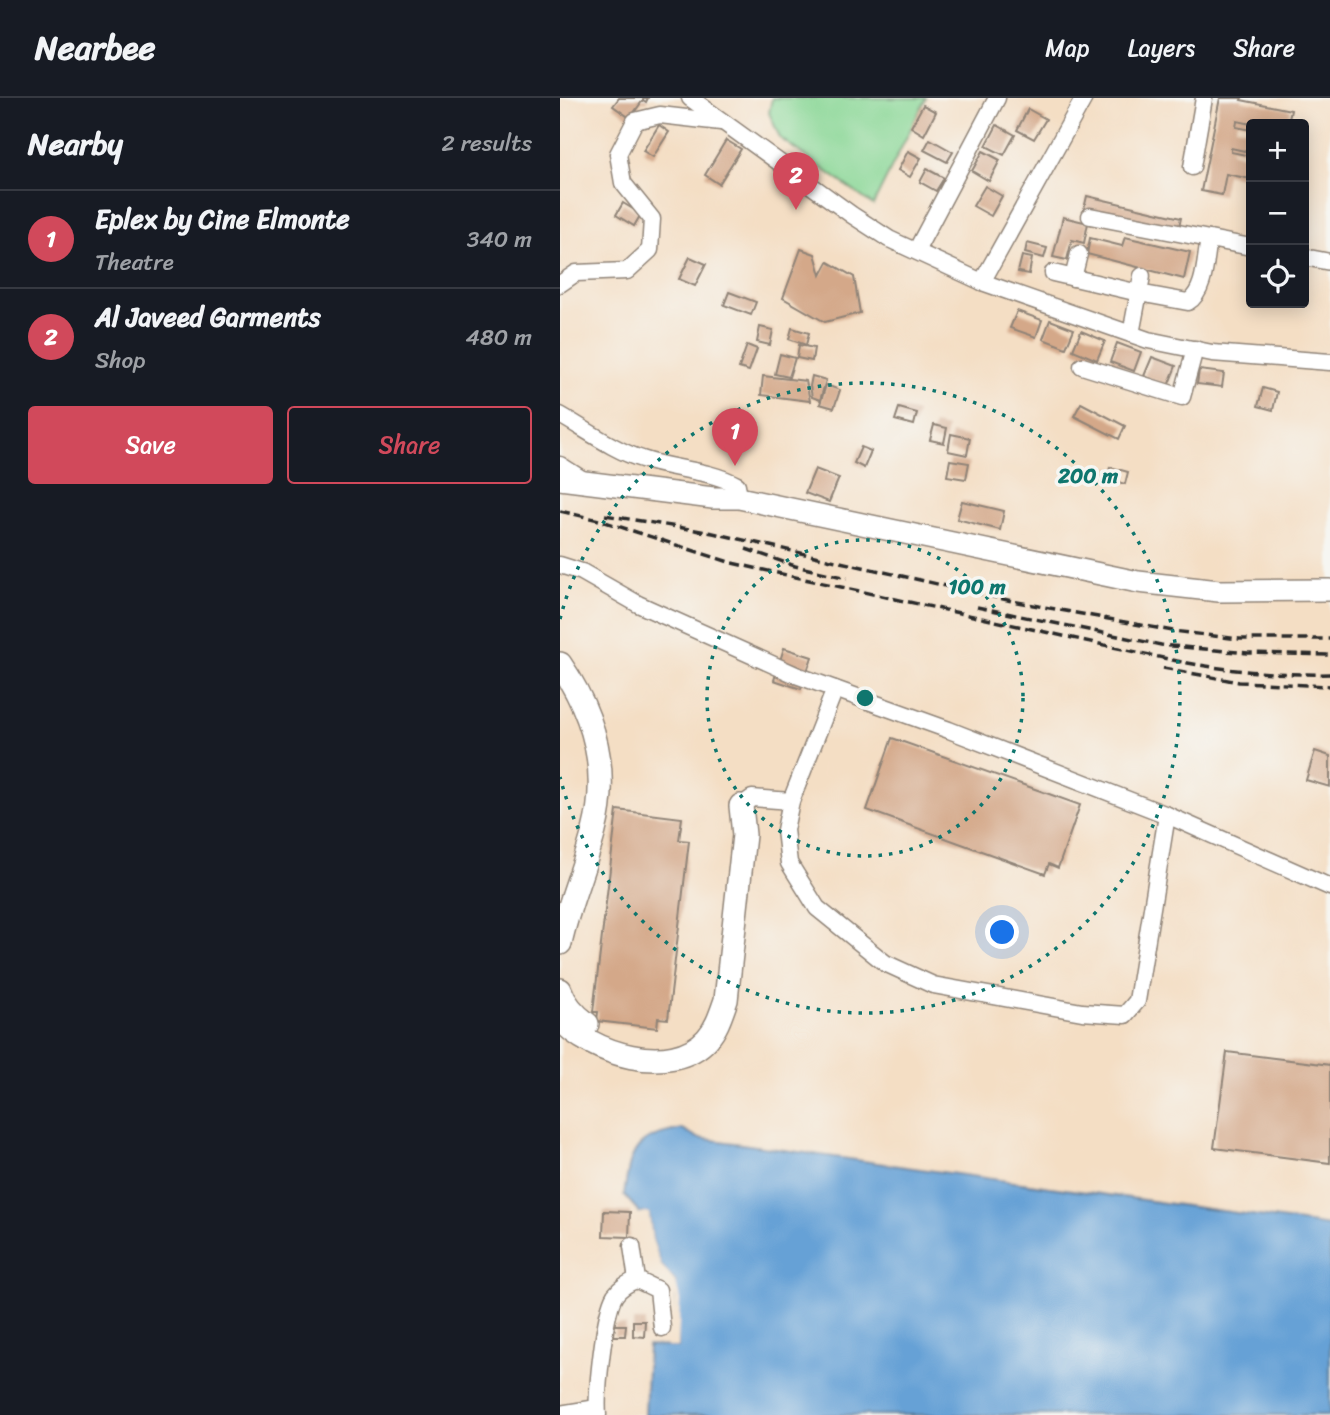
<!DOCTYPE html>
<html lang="en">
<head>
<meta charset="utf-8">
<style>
  body { margin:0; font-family:Sriracha,sans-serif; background:#242831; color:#f1f3f6 }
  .controls { position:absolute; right:21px; top:21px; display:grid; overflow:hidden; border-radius:7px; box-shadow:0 4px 18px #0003 }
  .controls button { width:63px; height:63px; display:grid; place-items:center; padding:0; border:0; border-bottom:2px solid #363941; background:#171b24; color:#f1f3f6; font:35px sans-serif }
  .you { position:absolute; left:443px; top:835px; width:24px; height:24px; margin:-18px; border:5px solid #fff; border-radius:50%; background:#1a73e8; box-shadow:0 0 0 10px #1a73e833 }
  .badge { display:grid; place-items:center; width:46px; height:46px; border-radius:50%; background:#d1495b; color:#fff; font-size:23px; font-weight:700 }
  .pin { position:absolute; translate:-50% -58px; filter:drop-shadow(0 2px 4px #0008) }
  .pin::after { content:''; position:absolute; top:37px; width:24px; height:21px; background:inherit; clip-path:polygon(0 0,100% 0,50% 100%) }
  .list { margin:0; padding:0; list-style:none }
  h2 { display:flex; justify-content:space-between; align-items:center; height:91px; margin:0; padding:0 28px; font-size:30px }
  h2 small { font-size:23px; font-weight:400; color:#9ea1a6 }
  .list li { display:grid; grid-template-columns:46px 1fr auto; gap:21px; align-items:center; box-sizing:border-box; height:98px; padding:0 28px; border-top:2px solid #363941 }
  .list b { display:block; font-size:26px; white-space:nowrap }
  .list p { margin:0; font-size:23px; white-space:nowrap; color:#9ea1a6 }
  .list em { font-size:23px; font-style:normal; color:#9ea1a6 }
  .actions { display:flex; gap:14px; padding:21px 28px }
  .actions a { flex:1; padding:16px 0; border:2px solid #d1495b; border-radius:7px; text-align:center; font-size:24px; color:#d1495b }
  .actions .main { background:#d1495b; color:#fff }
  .icon { flex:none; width:38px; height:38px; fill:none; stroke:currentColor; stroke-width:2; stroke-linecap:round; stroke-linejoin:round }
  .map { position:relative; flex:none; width:770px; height:1317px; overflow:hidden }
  header { display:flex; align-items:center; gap:42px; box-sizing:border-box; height:98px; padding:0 35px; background:#171b24; border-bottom:2px solid #363941 }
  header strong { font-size:33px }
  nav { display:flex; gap:38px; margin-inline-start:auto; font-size:24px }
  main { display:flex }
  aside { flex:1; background:#171b24 }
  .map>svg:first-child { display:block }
</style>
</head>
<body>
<header>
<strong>Nearbee</strong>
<nav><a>Map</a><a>Layers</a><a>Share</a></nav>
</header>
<main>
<aside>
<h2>Nearby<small>2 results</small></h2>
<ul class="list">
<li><span class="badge">1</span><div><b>Eplex by Cine Elmonte</b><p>Theatre</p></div><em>340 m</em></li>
<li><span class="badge">2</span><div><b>Al Javeed Garments</b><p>Shop</p></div><em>480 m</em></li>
</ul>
<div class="actions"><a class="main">Save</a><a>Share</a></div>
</aside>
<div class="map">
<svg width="770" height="1317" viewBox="0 0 770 1317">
  <rect width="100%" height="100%" fill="#f6f6f2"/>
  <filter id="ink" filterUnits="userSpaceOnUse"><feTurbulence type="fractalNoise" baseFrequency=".0143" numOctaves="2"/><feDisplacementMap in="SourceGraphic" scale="14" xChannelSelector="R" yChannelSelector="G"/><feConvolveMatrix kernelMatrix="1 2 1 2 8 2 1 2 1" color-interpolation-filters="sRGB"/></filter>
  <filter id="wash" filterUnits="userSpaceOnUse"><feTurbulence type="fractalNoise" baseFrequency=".00686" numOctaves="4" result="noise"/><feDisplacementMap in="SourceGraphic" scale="28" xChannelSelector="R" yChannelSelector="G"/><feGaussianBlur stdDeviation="1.57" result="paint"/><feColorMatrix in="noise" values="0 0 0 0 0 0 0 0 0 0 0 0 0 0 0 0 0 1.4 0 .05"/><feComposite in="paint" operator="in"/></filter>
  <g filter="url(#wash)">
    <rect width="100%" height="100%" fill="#f4dec4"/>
    <!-- green -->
    <path fill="#8ad796" stroke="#5a8160" stroke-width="2" d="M212,0H366L313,107L220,40L209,15Z"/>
    <!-- water -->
    <path fill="#66a1d6" stroke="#486680" stroke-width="2" d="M123,1031L138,1040L770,1128V1317H85L88,1248L118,1249L116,1185L101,1167L92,1141L89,1116L80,1115L64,1097C71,1050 74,1040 123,1031Z"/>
    <!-- pier -->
    <path fill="#f4dec4" d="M80,1115H89L92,1141L101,1167L116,1185L120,1202L118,1249H107V1245H114L116,1202L113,1186L98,1169L89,1141L86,1119L80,1118Z"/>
    <g id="blocks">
      <!-- building -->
      <g fill="#d4a889">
        <path d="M59,0H88L86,4L83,2L70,20L53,8Z"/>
        <path d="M660,0H682L681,2L731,12L728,26H691L677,23L676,29L691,32L689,54L671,50V54L691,58V81L666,76L662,97L641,93Z"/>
        <path d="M363,7L376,14L364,37L351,29Z"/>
        <path d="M468,11L486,21L474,41L457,32Z"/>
        <path d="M99,27L109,34L93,59L83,53Z"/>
        <path d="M437,27L455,37L444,57L426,48Z"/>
        <path d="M370,41L393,54L387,64L364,52Z"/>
        <path d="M166,42L181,51L159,86L145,77Z"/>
        <path d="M348,53L361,60L350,79L338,72Z"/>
        <path d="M423,53L440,62L429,83L412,73Z"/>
        <path d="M367,71L384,80L376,93L360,84Z"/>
        <path d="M425,88L442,98L431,118L413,108Z"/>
        <path d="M527,98L621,120L618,132L524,111Z"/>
        <path d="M63,105L81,116L74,128L56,117Z"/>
        <path d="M503,119L528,125L524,145L512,142L507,162L493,159Z"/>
        <path d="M565,139L630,154L624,181L527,156L530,140L562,148Z"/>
        <path d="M467,145L487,150L484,160L465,155Z"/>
        <path d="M241,151L255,156L261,177L268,164L294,179L300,215L265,224L223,200Z"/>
        <path d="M462,158L472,160L469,176L458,174Z"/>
        <path d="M130,159L146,166L135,188L119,181Z"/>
        <path d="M169,194L196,204L191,217L164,207Z"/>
        <path d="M457,213L482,222L476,239L450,230Z"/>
        <path d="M490,222L514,231L506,250L483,241Z"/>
        <path d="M200,229L213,232L210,247L197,244Z"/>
        <path d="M232,230L249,235L246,247L229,241Z"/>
        <path d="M521,233L545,243L537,262L513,252Z"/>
        <path d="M557,245L581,254L574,273L550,264Z"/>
        <path d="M187,247L197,251L189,273L179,270Z"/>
        <path d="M239,247L254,250L252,263L237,260Z"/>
        <path d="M220,256L235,260L229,279L215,276Z"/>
        <path d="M592,259L616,268L608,288L584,278Z"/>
        <path d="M639,272L664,275L662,289L637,286Z"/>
        <path d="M203,278L246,283L250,303L201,297Z"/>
        <path d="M252,278L266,282L260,302L252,299L250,288Z"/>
        <path d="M266,287L280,292L274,310L260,306Z"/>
        <path d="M703,290L717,294L713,312L698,308Z"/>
        <path d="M521,305L565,328L559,341L514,318Z"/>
        <path d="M339,310L357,315L354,327L335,322Z"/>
        <path d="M374,327L387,330L384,345L370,342Z"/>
        <path d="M391,336L410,340L407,357L388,353Z"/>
        <path d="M301,349L311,353L304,370L294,365Z"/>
        <path d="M390,362L409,365L406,381L387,378Z"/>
        <path d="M550,369L568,374L565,386L547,381Z"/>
        <path d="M255,371L279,380L269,404L245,395Z"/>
        <path d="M402,403L444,413L440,432L397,421Z"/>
        <path d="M224,550L252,559L241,591L214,582Z"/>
        <path d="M332,640L520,707L498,770L489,766L485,776L307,712Z"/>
        <path d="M755,653L770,658V689L746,682Z"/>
        <path d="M57,712L122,720L119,742L129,743L108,921L98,920L97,930L37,923L38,914H33Z"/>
        <path d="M667,954L770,967V1065L654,1050Z"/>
        <path d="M44,1113L70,1114L69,1139L43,1138Z"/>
        <path d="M73,1223H85L84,1239L73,1238Z"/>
        <path d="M55,1227H66L65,1238H54Z"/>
      </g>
    </g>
  </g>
  <g filter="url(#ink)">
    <use href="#blocks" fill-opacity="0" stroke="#908478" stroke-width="2"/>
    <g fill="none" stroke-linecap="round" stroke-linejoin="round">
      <defs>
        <g id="minor">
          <path d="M130,0L292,117L329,141L422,184L588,242L652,255L770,264"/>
          <path d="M632,69L644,0"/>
          <path d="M530,118L691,149"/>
          <path d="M356,153L437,0"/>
          <path d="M744,159L770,164"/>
          <path d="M493,175L579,195L628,204C646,193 645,160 649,141"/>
          <path d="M513,180L519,156"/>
          <path d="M422,184L524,0"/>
          <path d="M0,186L16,175L67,173L90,152L92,121L63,85L58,56L75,23L100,17L161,24"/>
          <path d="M571,236L582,178"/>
          <path d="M522,268L622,299L635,251"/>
          <path d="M0,317C25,331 55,353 82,361C113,372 147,371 177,387L179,400"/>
          <path d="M0,367L25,383"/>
          <path d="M0,467L22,474L78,506L236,577L389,632L607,717L770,789"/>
          <path d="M275,591L231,703L225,732L229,765L257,810L325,865L373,887L522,914L565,917L577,903L607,717"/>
          <path d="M181,708L192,700L231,703"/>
          <path d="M72,1148L77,1182"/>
          <path d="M0,1316L37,1310"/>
          <path d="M38,1317C36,1296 44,1214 55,1197C60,1190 69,1184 77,1182L98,1192L102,1230"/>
        </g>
        <path id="major" d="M0,381L153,400H179L578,484L659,493L770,492"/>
        <g id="highway">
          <path d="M0,566C34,616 50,672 34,733C24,771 8,807 0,845"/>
          <path d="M0,892C5,907 15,917 27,926"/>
          <path d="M0,920C29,956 112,980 147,941C157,930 161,916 166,902L184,737L181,708"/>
        </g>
      </defs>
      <!-- minor casing -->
      <use href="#minor" stroke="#908478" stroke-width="19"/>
      <!-- major casing -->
      <use href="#major" stroke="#908478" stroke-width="24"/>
      <!-- highway casing -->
      <use href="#highway" stroke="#908478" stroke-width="26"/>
      <!-- minor -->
      <use href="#minor" stroke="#fff" stroke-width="16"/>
      <!-- major -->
      <use href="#major" stroke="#fff" stroke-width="21"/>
      <!-- highway -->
      <use href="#highway" stroke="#fff" stroke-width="23"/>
      <!-- rail -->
      <g stroke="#2b2b2b" stroke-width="3.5" stroke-dasharray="10 5" stroke-linecap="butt">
        <path d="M0,413L39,422L172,465L617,563C668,573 718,577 770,576"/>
        <path d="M45,417L153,435L452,503L613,533L679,541H770"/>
        <path d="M186,451L235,468L287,480"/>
        <path d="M417,509L601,547L688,555L770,557"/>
        <path d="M603,570L679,584L770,588"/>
      </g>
    </g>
  </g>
  <!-- distance rings -->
  <g fill="none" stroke="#0f766e" stroke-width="3.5" stroke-dasharray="3.5 7">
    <circle cx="305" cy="600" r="158"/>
    <path d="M0 521A315 315 0 1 1 0 679"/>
  </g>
  <circle cx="305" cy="600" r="10" fill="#0f766e" stroke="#f6f6f2" stroke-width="3.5"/>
  <g font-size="21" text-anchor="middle" font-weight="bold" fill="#0f766e" stroke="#f6f6f2" stroke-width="7" stroke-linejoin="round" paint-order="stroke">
    <text x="528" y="385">200 m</text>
    <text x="417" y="496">100 m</text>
  </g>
</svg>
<div class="controls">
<button>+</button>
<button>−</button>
<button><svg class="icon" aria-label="locate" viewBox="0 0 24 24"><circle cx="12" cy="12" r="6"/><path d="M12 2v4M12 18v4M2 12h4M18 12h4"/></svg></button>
</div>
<div class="you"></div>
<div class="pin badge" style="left:175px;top:368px">1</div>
<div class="pin badge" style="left:236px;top:112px">2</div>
</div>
</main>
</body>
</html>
